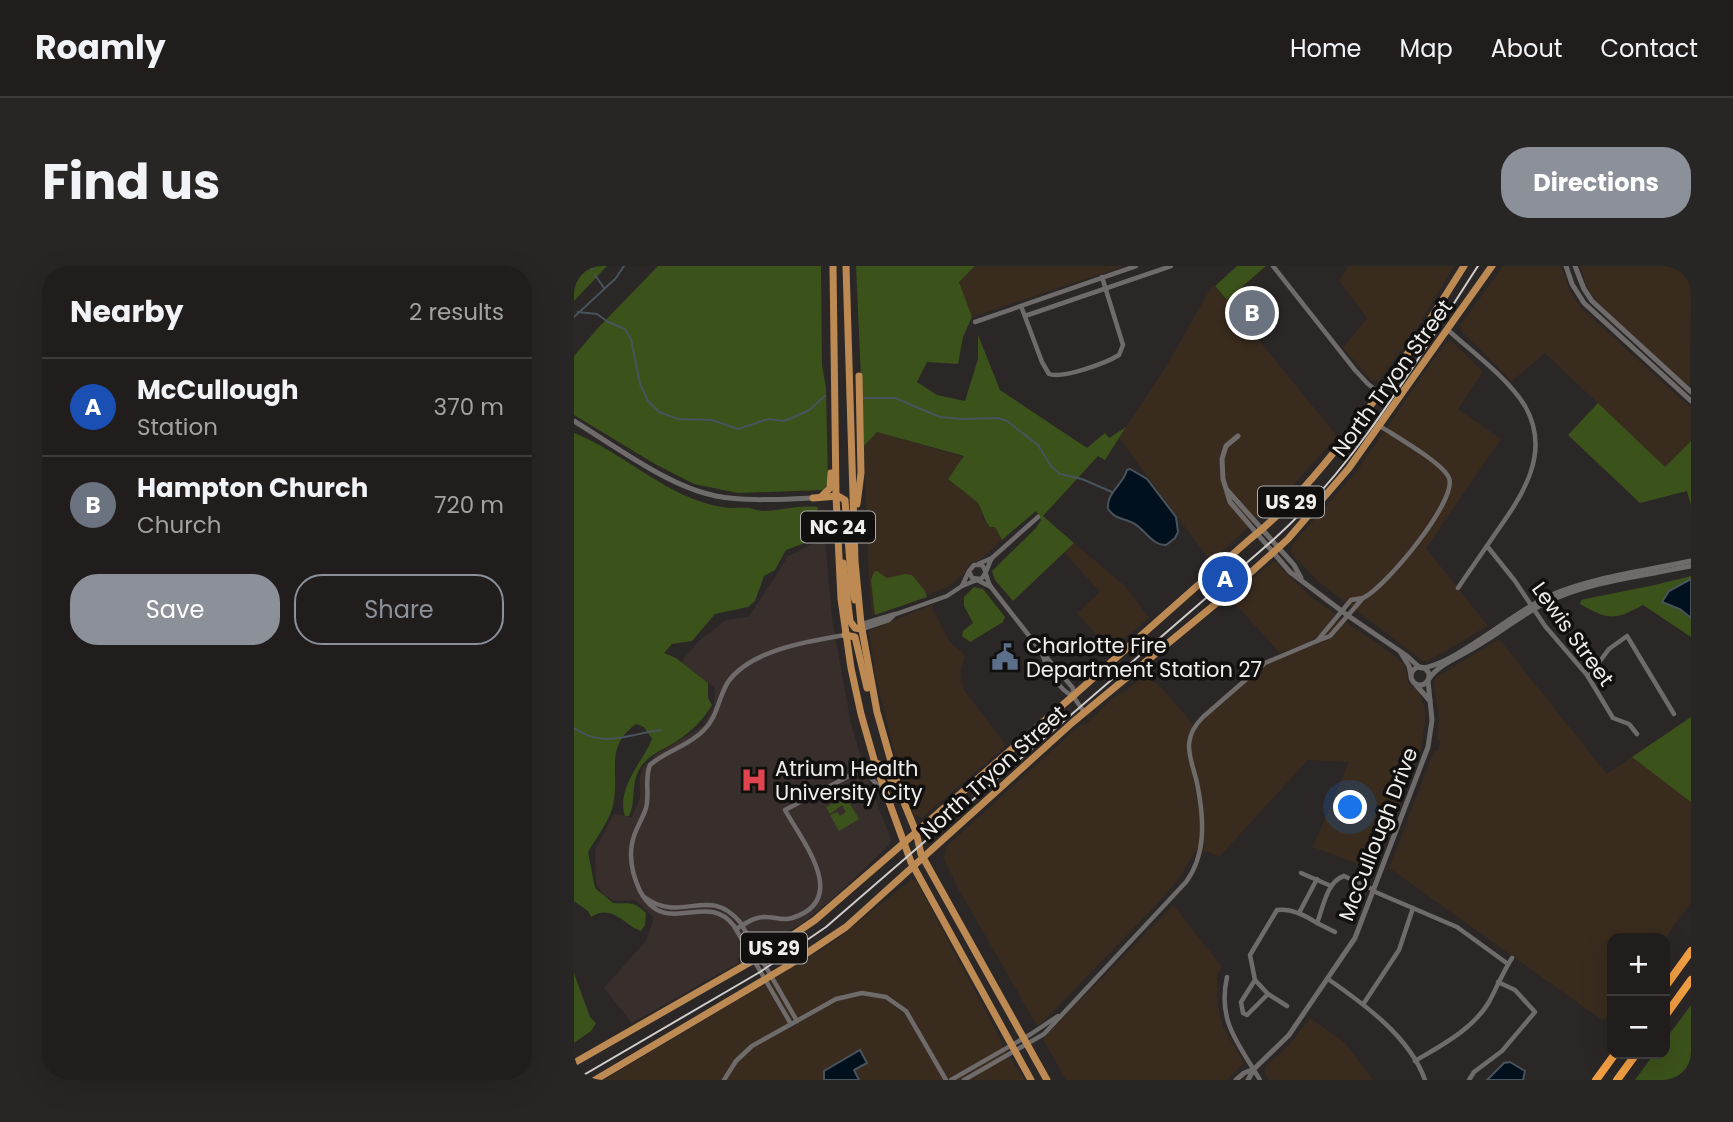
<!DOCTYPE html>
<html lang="en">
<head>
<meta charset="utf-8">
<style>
  body { margin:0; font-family:Poppins,sans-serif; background:#282625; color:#f1f3f6 }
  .controls { position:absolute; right:21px; bottom:21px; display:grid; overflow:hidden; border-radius:14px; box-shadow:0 7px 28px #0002 }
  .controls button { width:63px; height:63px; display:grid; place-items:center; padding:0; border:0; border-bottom:2px solid #3d3b3b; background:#201d1c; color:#f1f3f6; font:35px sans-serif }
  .you { position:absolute; left:777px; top:542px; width:24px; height:24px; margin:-18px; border:5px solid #fff; border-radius:50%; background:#1a73e8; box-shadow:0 0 0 10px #1a73e833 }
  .badge { display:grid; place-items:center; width:46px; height:46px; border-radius:50%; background:#8c9099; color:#fff; font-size:23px; font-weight:700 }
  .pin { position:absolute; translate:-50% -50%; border:4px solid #fff; box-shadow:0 2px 7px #0006 }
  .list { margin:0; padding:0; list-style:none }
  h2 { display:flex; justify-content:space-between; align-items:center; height:91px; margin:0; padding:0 28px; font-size:30px }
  h2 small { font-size:23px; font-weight:400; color:#a2a2a3 }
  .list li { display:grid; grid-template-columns:46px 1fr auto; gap:21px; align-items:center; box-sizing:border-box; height:98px; padding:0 28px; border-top:2px solid #3d3b3b }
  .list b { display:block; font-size:26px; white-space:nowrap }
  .list p { margin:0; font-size:23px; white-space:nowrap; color:#a2a2a3 }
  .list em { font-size:23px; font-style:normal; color:#a2a2a3 }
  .actions { display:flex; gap:14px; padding:21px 28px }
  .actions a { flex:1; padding:16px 0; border:2px solid #8c9099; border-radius:28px; text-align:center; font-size:24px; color:#8c9099 }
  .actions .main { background:#8c9099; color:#fff }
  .map { position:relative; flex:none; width:1117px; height:814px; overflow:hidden; border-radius:28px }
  header { display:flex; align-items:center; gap:42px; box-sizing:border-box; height:98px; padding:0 35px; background:#201d1c; border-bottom:2px solid #3d3b3b }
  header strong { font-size:33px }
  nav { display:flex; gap:38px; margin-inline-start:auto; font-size:24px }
  .intro { display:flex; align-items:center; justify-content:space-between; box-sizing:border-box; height:168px; padding:0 42px }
  h1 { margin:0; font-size:49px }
  .button { padding:18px 32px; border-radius:28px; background:#8c9099; color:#fff; font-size:24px; font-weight:700 }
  main { display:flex; gap:42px; padding:0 42px }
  aside { flex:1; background:#201d1c; border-radius:28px; box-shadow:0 7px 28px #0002 }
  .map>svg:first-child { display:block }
</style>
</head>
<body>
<header>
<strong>Roamly</strong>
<nav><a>Home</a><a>Map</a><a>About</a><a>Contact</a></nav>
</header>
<div class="intro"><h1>Find us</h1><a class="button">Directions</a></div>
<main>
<aside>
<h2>Nearby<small>2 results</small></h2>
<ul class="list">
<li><span class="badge" style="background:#1a4fb4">A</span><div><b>McCullough</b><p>Station</p></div><em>370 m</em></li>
<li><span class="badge" style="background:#6b7280">B</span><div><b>Hampton Church</b><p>Church</p></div><em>720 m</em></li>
</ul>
<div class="actions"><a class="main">Save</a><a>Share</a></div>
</aside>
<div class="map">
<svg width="1117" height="814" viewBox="0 0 1117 814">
  <rect width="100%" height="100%" fill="#2a2726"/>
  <!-- commercial -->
  <g fill="#392c1e">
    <path d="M401,0H550L398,51L385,16Z"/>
    <path d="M775,0H880L842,64L804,116L797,114L769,82L793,52L765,15Z"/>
    <path d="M929,0H987L995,23L1007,42L1117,142V175L1091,201L971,87L938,115L889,67L886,60Z"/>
    <path d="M1006,0H1117L1116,122L1022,35L1014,23Z"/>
    <path d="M639,18L763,170L722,216L637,296L545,172L593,99Z"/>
    <path d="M877,75L909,105L884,143L927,173L852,282L914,360L854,395H849L745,316L717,287L718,279L783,205L859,94L872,77Z"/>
    <path d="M303,166L390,191L374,213L403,236L407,241L409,253L416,261L420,260L428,274L407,293L396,297L390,308L374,321L298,349L295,314L290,180Z"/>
    <path d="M500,277L552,321L575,352L536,384L503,347L526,326L490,286Z"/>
    <path d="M700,295L736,330L761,348L753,361L736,376L706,387L656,332Z"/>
    <path d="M357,339L375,375L391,389L386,409L390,424L431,478L429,482L348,552L340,548L327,514L301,406L295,365Z"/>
    <path d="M766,352L821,390L831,400L834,417L845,426L851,443V457L847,483L801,604L739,581L775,496L734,494L646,590L634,586L621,585L606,611L582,639L473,752L463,760L385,624L370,593L372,581L506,459H511L540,431L552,425L573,408L580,417L582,416L621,460L686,402L732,380L751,369Z"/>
    <path d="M925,373L1033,508L1117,451V637L1091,672H1038V743L1029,755L815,602L860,485H864L866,475L863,474L865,452L860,421L861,412Z"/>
    <path d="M338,613L343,616L427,774L428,780L451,814H285L280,804L252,807L250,814H30L257,678Z"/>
    <path d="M599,639L648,701L643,710L644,741L649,761L670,797L653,814H492L469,773Z"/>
    <path d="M736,752L771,777L799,814H695L691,807L692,800L716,778Z"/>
  </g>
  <!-- built -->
  <path fill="#382f2c" d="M251,272L258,353L277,458L295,517L317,573L315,579L256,635L227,658L164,692V697L58,757L30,722L72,675L80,652L61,634L40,635L30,629L22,617L21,584L40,548L58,551L66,532V511L69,501L83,488L129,460L140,440L141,422L107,396L126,374L152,354L175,351L214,290Z"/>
  <!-- green -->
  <g fill="#3c521b">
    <path d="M0,0H33L0,35Z"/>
    <path d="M84,0H247L248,99L252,122L254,216L250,224L164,227L120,218L81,198L0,149V90L23,63Z"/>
    <path d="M282,0H401L385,16L398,51L389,71L384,98L353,96L343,116L363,129L391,135L404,93V69L426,124L513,182L531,167L535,172L552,161L531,194L524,190L469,250L500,277L439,335L421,314L418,305L462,262L467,254L462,245L428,274L421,261H416C408,251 409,244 403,236L374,213L390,190L303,166L290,180Z"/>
    <path d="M663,0H692L653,34L641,20Z"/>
    <path d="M1024,137L1091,201L1117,175V240L1113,225L1066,237L994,169Z"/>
    <path d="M0,167C51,187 93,232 148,241C157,243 166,241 175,242C180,243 185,245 190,245C209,244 225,239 244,241L239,267L231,277L212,284L201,304L190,310L181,335L174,341L141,348L118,375L98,378L90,387L102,392L134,417V432L138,439C129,454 118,465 103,475C89,484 72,489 64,506C57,519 62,536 55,550H51C42,522 68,497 78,473L70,461L62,458C28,482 48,510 38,543C33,559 22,572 14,586L21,622L39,637C56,638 59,634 72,647L71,659L67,665C50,659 38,637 17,651L14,645L0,635Z"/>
    <path d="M303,305L313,312L331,308L338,309L351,325L353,331L301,349L297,314L300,306Z"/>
    <path d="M1117,310V371L1069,339C1039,355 1035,354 1006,338L1007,334C1044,326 1081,320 1117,310Z"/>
    <path d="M400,321L409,323L431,351L429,356L396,376L388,370L389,365L399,357L390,340V331Z"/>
    <path d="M1117,451V536L1058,491Z"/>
    <path d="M271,530L285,553L265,565L256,549L263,546L266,550L272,546L268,539L256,548L252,541Z"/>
    <path d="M0,707L16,751L22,757L17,765L0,777Z"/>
    <path d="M1117,739V814H1061L1080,788H1091V774Z"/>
  </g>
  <!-- water -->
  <g fill="#00101c" stroke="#48535b" stroke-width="2">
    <path d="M556,203L573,213L602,251L604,266L601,272L592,279C577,279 571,263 559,257C549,252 541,253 534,243C532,227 549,219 553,204Z"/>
    <path d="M1117,313V352L1106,343L1088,336L1095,325Z"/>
    <path d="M286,784L293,797L280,804L285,814H250V805Z"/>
    <path d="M936,796L951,805L949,814H913L930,797Z"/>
  </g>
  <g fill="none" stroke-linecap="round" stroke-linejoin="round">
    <!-- stream -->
    <g stroke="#48535b" stroke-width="2">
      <path d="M15,0L18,3"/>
      <path d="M21,9L30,22"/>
      <path d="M4,46L23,48L34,56L51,63L57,73L66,118L74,135L85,146L104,153L138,154L164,163L194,153L210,155L218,152L235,144L251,130"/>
      <path d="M0,51L42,12L50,0"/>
      <path d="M289,132H321L366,151L387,153L424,152L433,155L464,179L477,200L486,208L508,213L538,226"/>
      <path d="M0,462C31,483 53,468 87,464"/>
      <path d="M1103,814L1117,799"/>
    </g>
    <!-- minor -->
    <g stroke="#6f6b6a" stroke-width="4.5">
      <path d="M699,0L781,104L794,118L807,128"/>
      <path d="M447,40L468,96L475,108C489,113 532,97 545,89L549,79L528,11"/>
      <path d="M451,50L597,0"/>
      <path d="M401,56L562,0"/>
      <path d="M874,64C898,86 934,112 951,140C978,187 948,230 921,268C909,286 896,304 884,322"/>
      <path d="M913,280L941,315L971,360L1013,409L1039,452L1055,458L1063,468"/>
      <path d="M418,292L464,251"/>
      <path d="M395,305L388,320L403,314L417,321C412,314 413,305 408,299H400L395,305L398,312L407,313C412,309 414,299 418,292L404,298"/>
      <path d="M417,321L467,385"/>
      <path d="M789,332C811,322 884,234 875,212C869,197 821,170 806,160"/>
      <path d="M789,332L756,370L743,375L777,334Z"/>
      <path d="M322,348L373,330L388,320"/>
      <path d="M288,358L321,348L315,354L288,363"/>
      <path d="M467,385L499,422V430C484,424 472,400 467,385Z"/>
      <path d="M1014,411L1035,383L1053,370L1100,448"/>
      <path d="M499,430L510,446"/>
      <path d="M301,497L275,510C300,502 293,515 311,524"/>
      <path d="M727,607L757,620"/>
      <path d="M799,625L883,661L934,698"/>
      <path d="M70,631C109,659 133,618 166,656L223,755"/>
      <path d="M725,647L743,613"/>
      <path d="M743,657L761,666"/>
      <path d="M162,663C171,658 181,650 192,651C201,651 209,655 218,652C277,634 228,575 211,544L275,510"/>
      <path d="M653,711C643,756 665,778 686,814"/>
      <path d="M754,713C790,738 836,771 851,814"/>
      <path d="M681,714L694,728L673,749L669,747L667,736L681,714L676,689L703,644C717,642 731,649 743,657C749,642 753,615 770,610L800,624"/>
      <path d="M694,728L713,740"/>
      <path d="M790,737L825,684L839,642"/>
      <path d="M217,758L160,660C132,623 92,674 66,625C59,610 55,594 58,578C60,564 68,555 72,542C76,528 70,513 76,499C92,485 115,480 130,464C144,450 144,432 154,416C176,384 235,375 271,369"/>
      <path d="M841,795C868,779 899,763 915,736C923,721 929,706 938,692"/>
      <path d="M150,814L162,795L178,780L262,733L288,727L312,731L332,745L372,814"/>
      <path d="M377,814L457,768L484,750"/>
      <path d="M390,814L470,768L612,616C632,589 630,554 624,522C619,494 604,476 629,451L691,397L743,375"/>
      <path d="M895,814L900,806L928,785L961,746L941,724L924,716"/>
    </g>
    <!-- tertiary -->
    <g stroke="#6f6b6a" stroke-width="5">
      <path d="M992,0L998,18L1010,37L1117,135"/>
      <path d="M1001,0L1010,23L1018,35L1117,126"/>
      <path d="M0,155C41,180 95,221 142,230C173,236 207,233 239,232"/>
      <path d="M664,170L652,180L648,193L649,213L656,236L716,306L773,349L833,390L845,401"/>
      <path d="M653,224L720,299L727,312"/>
      <path d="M827,387L835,400L837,409"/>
      <circle cx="846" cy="410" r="9"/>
      <path d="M847,402C879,400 941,345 975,330C1019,311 1070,305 1117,295"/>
      <path d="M855,413C864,398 888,390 903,380C926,367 947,349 971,337C1016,315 1069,310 1117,300"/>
      <path d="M842,419L856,435"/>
      <path d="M662,814L670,807L680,803L715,769L781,672L854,481L858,454L854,415"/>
      <path d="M674,814L680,803"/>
    </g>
    <!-- primary -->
    <g stroke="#be8a53" stroke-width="7">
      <path d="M259,0L262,230L267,333L277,402L287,448L301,497L337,596L457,814"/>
      <path d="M272,0L281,295L287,358L303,446L326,527L342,566L347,588L473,814"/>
      <path d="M248,230L256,222L257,207"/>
      <path d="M239,232L264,230L271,234L278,323L281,334"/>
      <path d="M283,238L287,207L285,110"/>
      <path d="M269,297L276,355L281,362L287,363"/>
      <path d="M271,369L281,371L293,422"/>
      <path d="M301,497L312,500L319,519"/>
      <path d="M0,797L194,686L241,654L499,430L676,273C709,247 735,217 761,185C810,126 850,64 890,0"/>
      <path d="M21,814L215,699L272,661L499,456L645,335L714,273L775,202L918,0"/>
    </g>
    <!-- motorway -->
    <g stroke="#f29f43" stroke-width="8">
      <path d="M1091,721L1117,685"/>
      <path d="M1091,750L1117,714"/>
      <path d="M1022,814L1041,788"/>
      <path d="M1043,814L1062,788"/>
    </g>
    <!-- tram -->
    <path stroke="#cfcccb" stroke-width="2" d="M1,814L186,706L252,661L699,274C784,198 842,95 904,0"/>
  </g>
  <!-- icons -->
  <defs>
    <symbol id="civic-bare" viewBox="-9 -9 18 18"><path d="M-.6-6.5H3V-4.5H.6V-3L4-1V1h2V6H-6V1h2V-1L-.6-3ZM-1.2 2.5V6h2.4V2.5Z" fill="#5c6f8a" stroke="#11100f" stroke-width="2.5" paint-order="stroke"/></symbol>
    <symbol id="hospital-bare" viewBox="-9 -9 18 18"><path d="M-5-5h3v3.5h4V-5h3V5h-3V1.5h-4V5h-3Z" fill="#e0444e" stroke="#11100f" stroke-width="2.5" paint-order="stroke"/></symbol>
  </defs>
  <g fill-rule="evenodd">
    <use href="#civic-bare" x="412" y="372" width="38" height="38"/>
    <use href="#hospital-bare" x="161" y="495" width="38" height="38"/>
  </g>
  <g text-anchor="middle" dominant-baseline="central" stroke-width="7" stroke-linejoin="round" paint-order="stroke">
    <!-- shield labels -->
    <g fill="#11100f" stroke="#adabaa" stroke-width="2">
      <rect x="684" y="220.5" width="66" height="31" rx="5"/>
      <rect x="227" y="245.5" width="74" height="31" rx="5"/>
      <rect x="167" y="666.5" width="66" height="31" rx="5"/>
    </g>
    <g font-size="19" font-weight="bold" fill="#f0eeed">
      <text x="717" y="236">US 29</text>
      <text x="264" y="261">NC 24</text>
      <text x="200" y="682">US 29</text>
    </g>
    <!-- street labels -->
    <g font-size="21" fill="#f0eeed" stroke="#11100f">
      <text transform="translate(818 112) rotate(-54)">North Tryon Street</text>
      <text transform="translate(999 368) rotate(54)">Lewis Street</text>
      <text transform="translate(419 506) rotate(-42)">North Tryon Street</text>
      <text transform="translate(804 568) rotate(-69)">McCullough Drive</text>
    </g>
    <!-- poi labels -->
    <g font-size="21" fill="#f0eeed" stroke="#11100f" text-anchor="start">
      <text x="452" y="379">Charlotte Fire<tspan x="452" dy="24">Department Station 27</tspan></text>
      <text x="201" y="502">Atrium Health<tspan x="201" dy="24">University City</tspan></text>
    </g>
  </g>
</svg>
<div class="controls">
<button>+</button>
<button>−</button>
</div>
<div class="you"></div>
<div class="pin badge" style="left:651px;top:313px;background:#1a4fb4">A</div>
<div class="pin badge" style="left:678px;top:47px;background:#6b7280">B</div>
</div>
</main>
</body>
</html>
